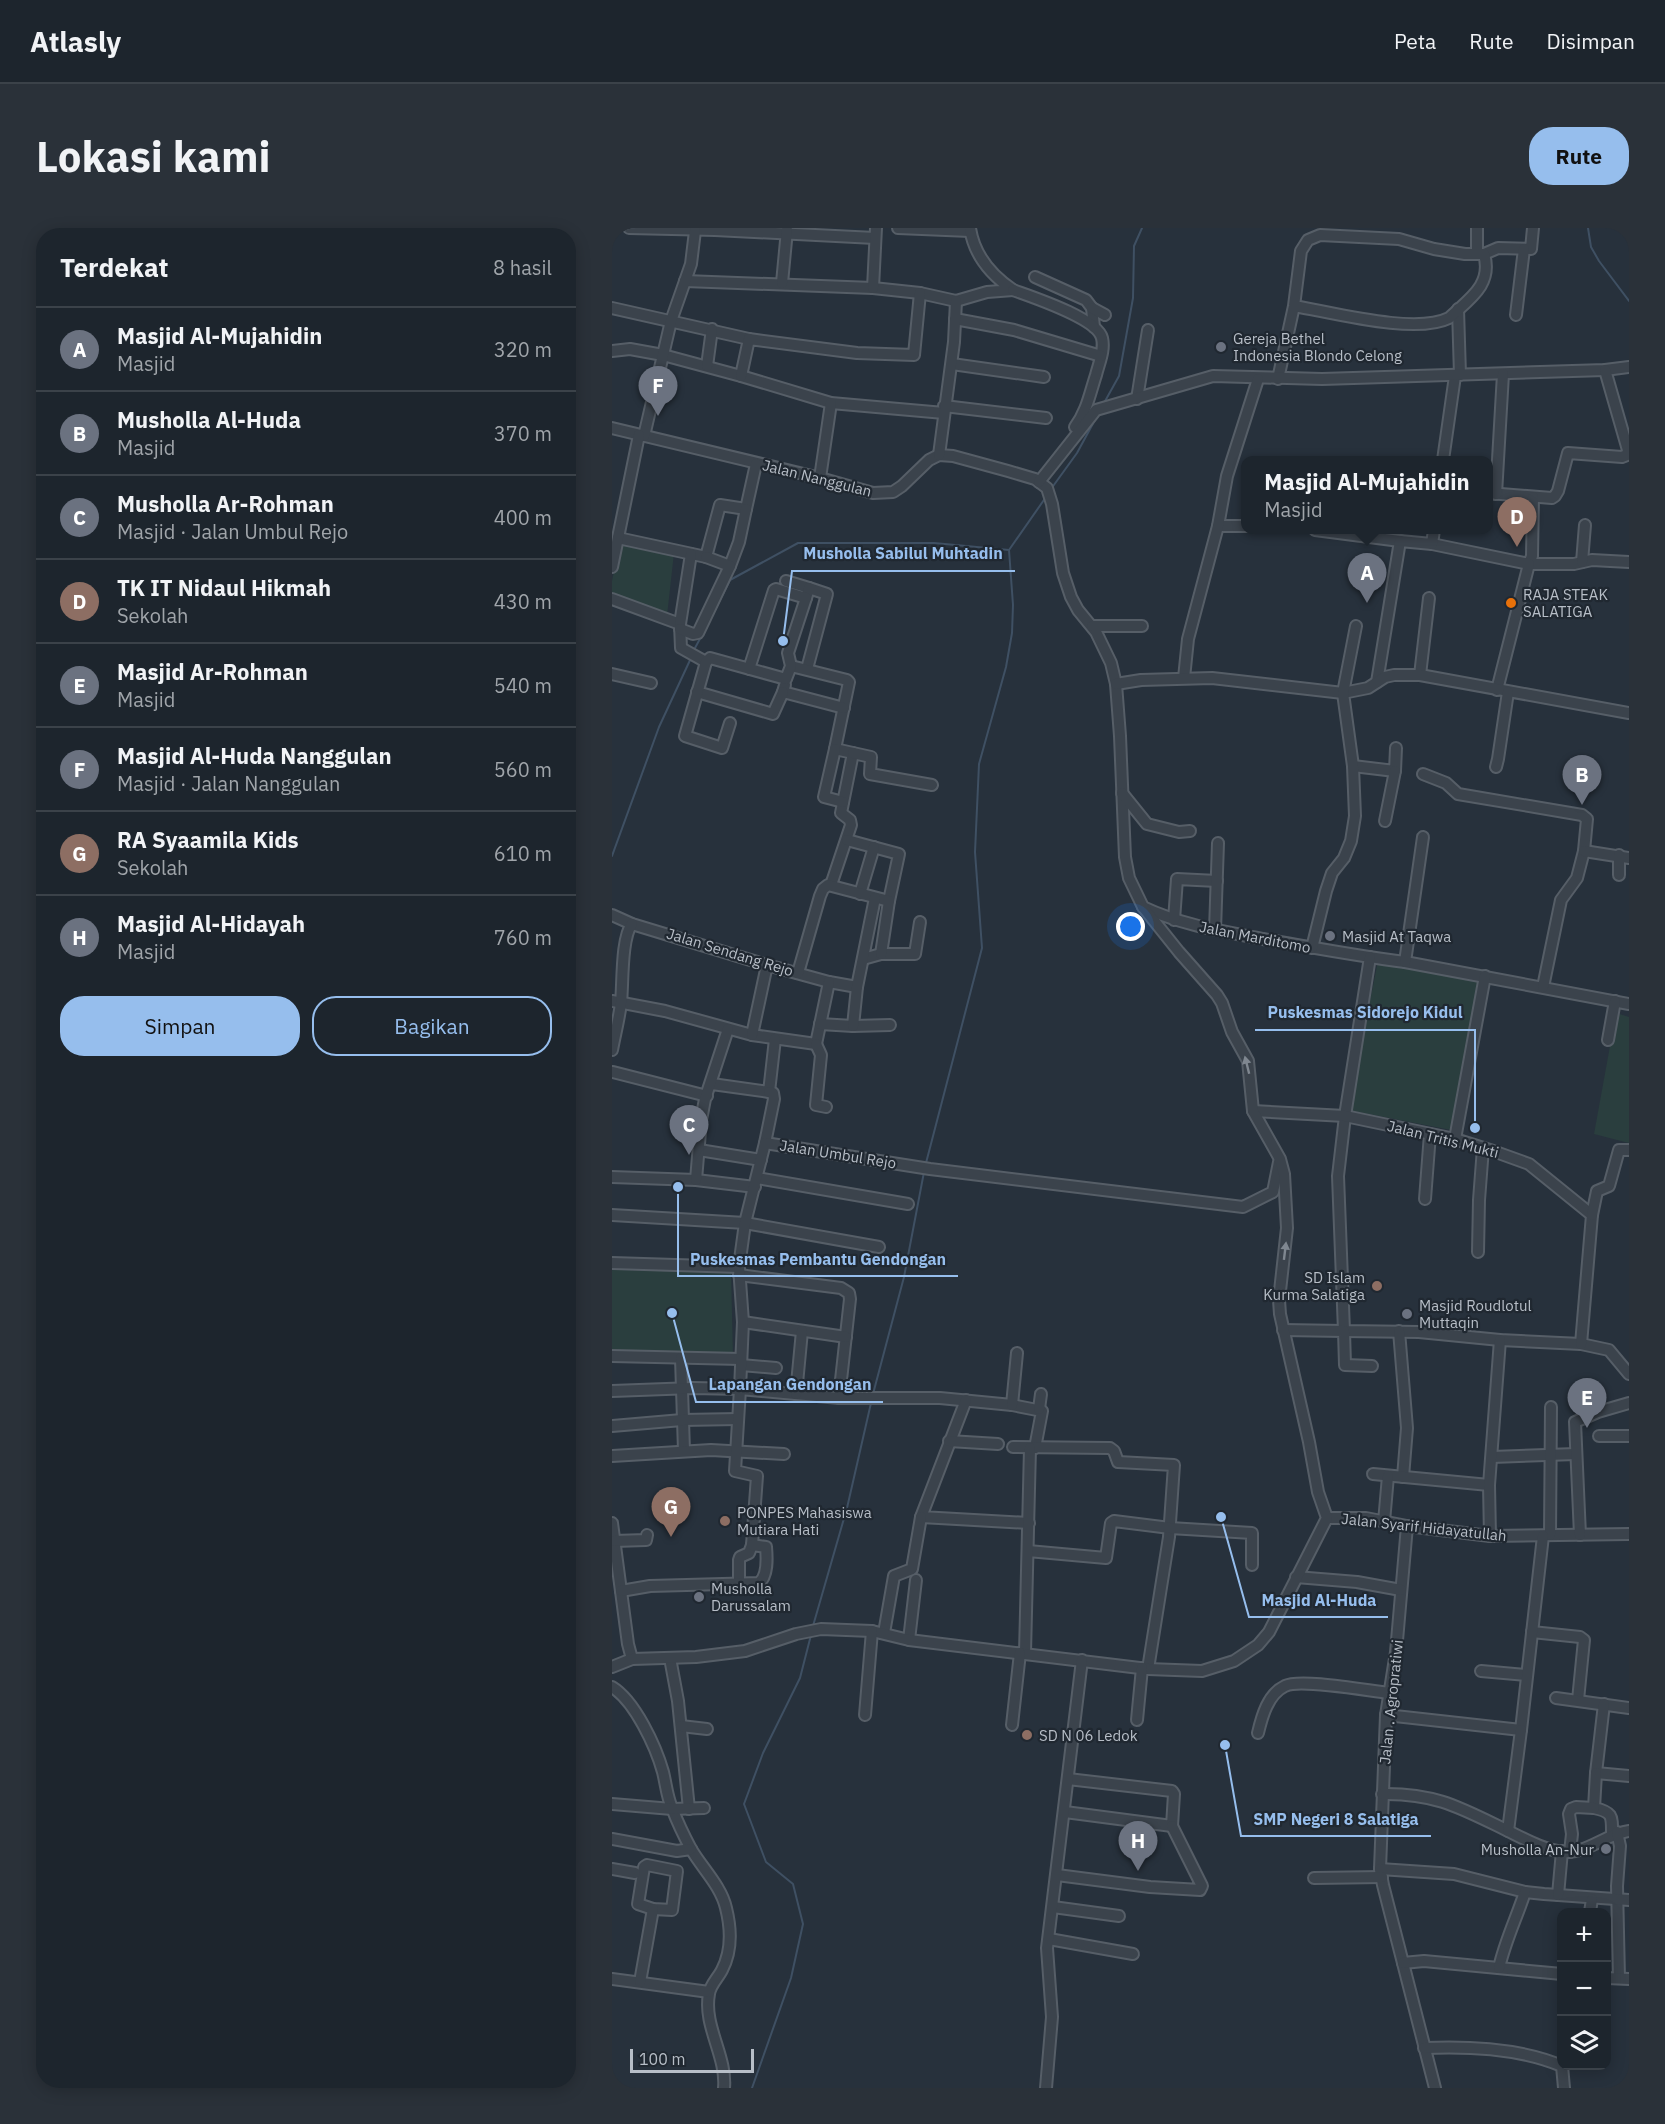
<!DOCTYPE html>
<html lang="id">
<head>
<meta charset="utf-8">
<style>
  body { margin:0; font-family:"IBM Plex Sans",sans-serif; background:#2a3139; color:#f1f3f6 }
  .controls { position:absolute; right:18px; bottom:18px; display:grid; overflow:hidden; border-radius:12px; box-shadow:0 3px 15px #0003 }
  .controls button { width:54px; height:54px; display:grid; place-items:center; padding:0; border:0; border-bottom:2px solid #3b4249; background:#1d252d; color:#f1f3f6; font:30px sans-serif }
  .scale { position:absolute; left:18px; bottom:15px; width:124px; box-sizing:border-box; padding-left:6px; border:3px solid #b7bec7; border-top:0; font-size:16px; line-height:21px; white-space:nowrap; color:#b7bec7; -webkit-text-stroke:4px #202831; paint-order:stroke }
  .you { position:absolute; left:519px; top:699px; width:21px; height:21px; margin:-15px; border:4px solid #fff; border-radius:50%; background:#1a73e8; box-shadow:0 0 0 9px #1a73e833 }
  .badge { display:grid; place-items:center; width:39px; height:39px; border-radius:50%; background:#96beed; color:#fff; font-size:20px; font-weight:700 }
  .pin { position:absolute; translate:-50% -50px; filter:drop-shadow(0 2px 3px #0008) }
  .pin::after { content:''; position:absolute; top:32px; width:21px; height:18px; background:inherit; clip-path:polygon(0 0,100% 0,50% 100%) }
  .popup { position:absolute; left:629px; top:228px; width:252px; height:78px; box-sizing:border-box; display:grid; place-content:center; border-radius:12px; background:#1d252d; filter:drop-shadow(0 2px 4px #0005); font-size:20px; white-space:nowrap; color:#a0a5aa }
  .popup b { font-size:22px; color:#f1f3f6 }
  .popup::after { content:''; position:absolute; left:50%; top:100%; margin-left:-12px; border:12px solid transparent; border-top-color:#1d252d }
  .list { margin:0; padding:0; list-style:none }
  h2 { display:flex; justify-content:space-between; align-items:center; height:78px; margin:0; padding:0 24px; font-size:26px }
  h2 small { font-size:20px; font-weight:400; color:#a0a5aa }
  .list li { display:grid; grid-template-columns:39px 1fr auto; gap:18px; align-items:center; box-sizing:border-box; height:84px; padding:0 24px; border-top:2px solid #3b4249 }
  .list b { display:block; font-size:22px; white-space:nowrap }
  .list p { margin:0; font-size:20px; white-space:nowrap; color:#a0a5aa }
  .list em { font-size:20px; font-style:normal; color:#a0a5aa }
  .actions { display:flex; gap:12px; padding:18px 24px }
  .actions a { flex:1; padding:14px 0; border:2px solid #96beed; border-radius:24px; text-align:center; font-size:21px; color:#96beed }
  .actions .main { background:#96beed; color:#111 }
  .icon { flex:none; width:33px; height:33px; fill:none; stroke:currentColor; stroke-width:2; stroke-linecap:round; stroke-linejoin:round }
  .map { position:relative; flex:none; width:1017px; height:1860px; overflow:hidden; border-radius:24px }
  header { display:flex; align-items:center; gap:36px; box-sizing:border-box; height:84px; padding:0 30px; background:#1d252d; border-bottom:2px solid #3b4249 }
  header strong { font-size:28px }
  nav { display:flex; gap:33px; margin-inline-start:auto; font-size:21px }
  .intro { display:flex; align-items:center; justify-content:space-between; box-sizing:border-box; height:144px; padding:0 36px }
  h1 { margin:0; font-size:42px }
  .button { padding:15px 27px; border-radius:24px; background:#96beed; color:#111; font-size:21px; font-weight:700 }
  main { display:flex; gap:36px; padding:0 36px }
  aside { flex:1; background:#1d252d; border-radius:24px; box-shadow:0 3px 15px #0003 }
  .map>svg:first-child { display:block }
</style>
</head>
<body>
<header>
<strong>Atlasly</strong>
<nav><a>Peta</a><a>Rute</a><a>Disimpan</a></nav>
</header>
<div class="intro"><h1>Lokasi kami</h1><a class="button">Rute</a></div>
<main>
<aside>
<h2>Terdekat<small>8 hasil</small></h2>
<ul class="list">
<li><span class="badge" style="background:#6b7280">A</span><div><b>Masjid Al-Mujahidin</b><p>Masjid</p></div><em>320 m</em></li>
<li><span class="badge" style="background:#6b7280">B</span><div><b>Musholla Al-Huda</b><p>Masjid</p></div><em>370 m</em></li>
<li><span class="badge" style="background:#6b7280">C</span><div><b>Musholla Ar-Rohman</b><p>Masjid · Jalan Umbul Rejo</p></div><em>400 m</em></li>
<li><span class="badge" style="background:#8d6e63">D</span><div><b>TK IT Nidaul Hikmah</b><p>Sekolah</p></div><em>430 m</em></li>
<li><span class="badge" style="background:#6b7280">E</span><div><b>Masjid Ar-Rohman</b><p>Masjid</p></div><em>540 m</em></li>
<li><span class="badge" style="background:#6b7280">F</span><div><b>Masjid Al-Huda Nanggulan</b><p>Masjid · Jalan Nanggulan</p></div><em>560 m</em></li>
<li><span class="badge" style="background:#8d6e63">G</span><div><b>RA Syaamila Kids</b><p>Sekolah</p></div><em>610 m</em></li>
<li><span class="badge" style="background:#6b7280">H</span><div><b>Masjid Al-Hidayah</b><p>Masjid</p></div><em>760 m</em></li>
</ul>
<div class="actions"><a class="main">Simpan</a><a>Bagikan</a></div>
</aside>
<div class="map">
<svg width="1017" height="1860" viewBox="0 0 1017 1860">
  <rect width="100%" height="100%" fill="#27313c"/>
  <!-- green -->
  <g fill="#2a3e3e">
    <path d="M8,314L62,325L55,388L0,367V353Z"/>
    <path d="M766,733L869,754L839,902L736,882Z"/>
    <path d="M1004,785L1017,789V915L982,906Z"/>
    <path d="M0,1042L119,1043L121,1128L0,1127Z"/>
  </g>
  <g fill="none" stroke-linecap="round" stroke-linejoin="round">
    <!-- stream -->
    <g stroke="#3f5063" stroke-width="2">
      <path d="M976,0L979,19L987,33L1017,73"/>
      <path d="M492,175L507,148L521,70L522,18L530,0"/>
      <path d="M439,261L465,225L484,190"/>
      <path d="M101,386L118,352L186,315H322L397,322"/>
      <path d="M83,420L90,407"/>
      <path d="M0,628L47,499L79,430"/>
      <path d="M314,935L370,720L363,624L367,536L394,439L400,405L401,377L397,322L434,269"/>
      <path d="M261,1166L292,1049L312,944"/>
      <path d="M201,1398L235,1280L259,1175"/>
      <path d="M140,1860L179,1750L191,1696L181,1656L154,1634L132,1576L151,1525L188,1450L199,1407"/>
    </g>
    <defs>
      <g id="minor">
        <path d="M17,0L103,2L263,10"/>
        <path d="M286,0L358,3"/>
        <path d="M865,0V26"/>
        <path d="M872,26L886,20L919,21L921,0"/>
        <path d="M423,49L474,72L480,80L482,99"/>
        <path d="M73,53L261,60L308,65L344,73L375,64L401,62C379,47 362,27 358,0"/>
        <path d="M170,55L175,2"/>
        <path d="M261,60L264,0"/>
        <path d="M401,62C420,69 485,90 490,110C493,122 487,135 484,147C478,165 475,183 463,199"/>
        <path d="M0,80L137,111"/>
        <path d="M480,80L493,87"/>
        <path d="M846,81L848,147"/>
        <path d="M904,87L912,21"/>
        <path d="M343,91L402,102L489,128"/>
        <path d="M0,123L18,121L51,127L129,148L219,175L332,185"/>
        <path d="M340,136L432,149"/>
        <path d="M95,138L100,101"/>
        <path d="M129,148L137,111L245,125L302,127L308,65"/>
        <path d="M666,151L682,78L689,23L696,12L708,7L787,11L822,21L853,26H872C881,57 857,71 837,90C803,107 719,84 682,78"/>
        <path d="M525,171L536,102"/>
        <path d="M332,178L434,190"/>
        <path d="M0,200L208,250L261,265L281,264L290,258L317,232L327,227L341,228L396,243L423,251L435,260L440,276L451,345L459,369L466,382L484,404L499,435L504,456L508,508L513,629L517,650L531,679C569,697 610,703 651,711C698,719 745,728 793,734L1017,776"/>
        <path d="M32,208L59,93L79,36L83,3"/>
        <path d="M327,227L342,114L344,73"/>
        <path d="M831,232L843,148"/>
        <path d="M208,250L219,175"/>
        <path d="M427,254L484,182L601,148L710,151L993,142L1017,139"/>
        <path d="M876,265L940,270L943,268L946,263L956,225L1010,229L1015,227L1016,222L993,142"/>
        <path d="M884,266L891,146"/>
        <path d="M921,269L920,328L917,336H962L980,332L1017,334"/>
        <path d="M606,298H634"/>
        <path d="M703,302L788,313"/>
        <path d="M6,310L94,329L108,277L134,281L144,236"/>
        <path d="M820,316L917,336L885,462"/>
        <path d="M970,334L973,297"/>
        <path d="M118,338L127,314L134,281"/>
        <path d="M0,339L27,207"/>
        <path d="M174,353L197,360"/>
        <path d="M194,370L197,360L215,366L195,441"/>
        <path d="M0,371L68,396L69,420L94,434"/>
        <path d="M68,396L79,326"/>
        <path d="M480,398H530"/>
        <path d="M68,401L81,406L86,405L118,338L94,329"/>
        <path d="M179,438L235,452L237,454L223,521L241,525L229,585L238,592L239,597L219,657"/>
        <path d="M0,446L39,455"/>
        <path d="M808,447L817,370"/>
        <path d="M572,450L576,411L606,298L615,248L646,151"/>
        <path d="M765,454L788,313L820,316L822,302"/>
        <path d="M504,456L529,452L600,450L731,465L756,460L773,449L782,447H808L1017,485"/>
        <path d="M173,457L171,464L232,480"/>
        <path d="M85,464L161,486L171,464"/>
        <path d="M118,495L110,520L73,508L94,434L98,430L174,451L179,438L176,425L194,370L164,361L162,362L137,441"/>
        <path d="M223,521L212,569L231,574"/>
        <path d="M241,525L259,529L258,546L320,557"/>
        <path d="M741,538L783,543L784,520"/>
        <path d="M884,539L886,531L896,464"/>
        <path d="M811,546L834,555L846,566L970,587L975,591L972,623L965,650L949,672L931,759"/>
        <path d="M510,565L535,596L567,604L578,603"/>
        <path d="M773,593L783,543"/>
        <path d="M235,612L287,626L277,673"/>
        <path d="M972,623L1017,630"/>
        <path d="M1007,647V627"/>
        <path d="M248,666L262,619"/>
        <path d="M0,687L20,696L155,737L217,754L245,759"/>
        <path d="M562,692L565,651L605,653"/>
        <path d="M603,702L606,615"/>
        <path d="M700,720L714,663L720,645L732,630L739,613L743,588L741,538L731,465L744,398"/>
        <path d="M758,729L733,888L726,948L732,1103L807,1104L888,1112L969,1116L997,1122L1017,1146"/>
        <path d="M251,731L269,726H303L308,694"/>
        <path d="M793,734L811,609"/>
        <path d="M186,745L208,668L211,661L216,657L277,673L269,726"/>
        <path d="M0,773L53,783L140,807L204,816L217,754"/>
        <path d="M208,796L241,798L278,797"/>
        <path d="M241,798L245,759L263,670"/>
        <path d="M140,807L155,737"/>
        <path d="M996,812L1003,773"/>
        <path d="M204,816L209,827L204,877L214,879"/>
        <path d="M0,822C3,806 7,791 9,775C11,756 9,710 20,696"/>
        <path d="M1,844L95,868"/>
        <path d="M100,856L157,864L163,811"/>
        <path d="M641,883L733,888L843,911L881,923L917,936L980,987L969,1116"/>
        <path d="M843,911L873,748"/>
        <path d="M153,915L162,871L161,865L157,864"/>
        <path d="M87,922L149,932"/>
        <path d="M0,949L84,952L143,959"/>
        <path d="M145,950L296,976"/>
        <path d="M84,952L89,892L93,871L116,801"/>
        <path d="M813,971L818,906"/>
        <path d="M0,987L133,995L267,1019"/>
        <path d="M980,987L985,963L997,958L1007,922H1017"/>
        <path d="M866,1024L867,972L871,920"/>
        <path d="M0,1035L127,1039"/>
        <path d="M127,1047L229,1060L237,1065L238,1071L227,1170"/>
        <path d="M131,1094L234,1109"/>
        <path d="M671,1102L732,1103L733,1137L760,1138"/>
        <path d="M787,1103L795,1200L791,1249"/>
        <path d="M0,1128L129,1131"/>
        <path d="M69,1130L72,1223"/>
        <path d="M129,1137L164,1140"/>
        <path d="M128,1161L131,1094L127,1039L133,995L153,915L318,941L631,979L661,964L667,934"/>
        <path d="M0,1163L81,1160L128,1161L227,1170H328L400,1177L430,1183L423,1220"/>
        <path d="M184,1166L190,1103"/>
        <path d="M354,1172L309,1289L417,1295"/>
        <path d="M400,1177L405,1125"/>
        <path d="M427,1181L429,1166"/>
        <path d="M0,1198L70,1192L126,1191"/>
        <path d="M987,1208H1017"/>
        <path d="M337,1213L386,1216"/>
        <path d="M401,1219L498,1220L502,1223L506,1234L562,1237L557,1309L536,1441"/>
        <path d="M0,1228L99,1222L172,1226"/>
        <path d="M880,1229L964,1226"/>
        <path d="M761,1246L877,1257"/>
        <path d="M715,1290H754L795,1298L878,1308L1017,1306"/>
        <path d="M772,1294L776,1248"/>
        <path d="M0,1295L16,1416L20,1431"/>
        <path d="M795,1298L784,1424L774,1487L768,1641L771,1657L823,1860"/>
        <path d="M938,1307L939,1179"/>
        <path d="M968,1307L963,1194L986,1184L1017,1175"/>
        <path d="M878,1308L877,1257L888,1112"/>
        <path d="M2,1313L34,1312L35,1307"/>
        <path d="M416,1323L494,1330L499,1295L502,1293L558,1300L640,1305V1337"/>
        <path d="M684,1349L745,1354L789,1362"/>
        <path d="M127,1356V1332L128,1329L137,1325L140,1317L145,1248L123,1243L128,1161"/>
        <path d="M9,1363L38,1358L147,1355C156,1348 155,1330 154,1319L140,1317"/>
        <path d="M920,1404L968,1409L972,1412L966,1472"/>
        <path d="M272,1405L282,1348L300,1341L309,1289"/>
        <path d="M297,1412L304,1352"/>
        <path d="M413,1425L418,1220"/>
        <path d="M58,1430L66,1473L77,1581"/>
        <path d="M0,1439L20,1431L84,1429L133,1423L184,1406L209,1401L260,1403L297,1412L536,1441L590,1443L622,1433L646,1417L657,1404L715,1290L706,1264L697,1214L668,1086L667,1072L675,1000L672,946L668,931L641,883L636,833L620,804L610,775L605,767L567,724L531,679"/>
        <path d="M869,1443L915,1447"/>
        <path d="M0,1459C23,1473 44,1519 51,1544C54,1556 55,1569 60,1580C65,1593 72,1608 79,1621C90,1640 109,1658 114,1680C119,1700 120,1723 110,1742C106,1750 98,1757 97,1766C91,1798 115,1828 112,1860"/>
        <path d="M944,1470L1017,1480"/>
        <path d="M992,1476L984,1545L1017,1548"/>
        <path d="M253,1487L260,1403"/>
        <path d="M774,1487L909,1502L931,1308"/>
        <path d="M525,1492L530,1440"/>
        <path d="M400,1497L408,1425"/>
        <path d="M69,1498L95,1501"/>
        <path d="M646,1505C650,1488 656,1466 673,1458C688,1450 757,1463 777,1465"/>
        <path d="M984,1545L982,1580C1001,1584 1000,1588 1000,1606"/>
        <path d="M770,1566C822,1565 847,1579 892,1601C911,1610 931,1622 952,1624C974,1626 994,1606 1017,1603"/>
        <path d="M0,1576L60,1581L92,1580"/>
        <path d="M453,1584L560,1598L562,1566L560,1563L456,1551"/>
        <path d="M896,1603L909,1502"/>
        <path d="M1005,1604L1008,1618L1005,1658L1007,1750"/>
        <path d="M0,1611L65,1623L79,1621"/>
        <path d="M958,1624L960,1606L957,1586L959,1581L964,1579L982,1580"/>
        <path d="M35,1637L65,1643L60,1682L41,1681L26,1676L32,1639Z"/>
        <path d="M0,1641L23,1645"/>
        <path d="M768,1641L842,1646L913,1664L932,1666L1017,1672"/>
        <path d="M445,1647L538,1659L588,1662L590,1658L560,1598"/>
        <path d="M702,1650L770,1649"/>
        <path d="M946,1667L950,1623"/>
        <path d="M441,1679L507,1688"/>
        <path d="M978,1684L980,1671"/>
        <path d="M437,1711L521,1726"/>
        <path d="M791,1735L812,1733L950,1746"/>
        <path d="M887,1740C893,1713 905,1689 913,1664"/>
        <path d="M994,1750L1017,1751"/>
        <path d="M0,1751L97,1764"/>
        <path d="M28,1754L41,1681"/>
        <path d="M812,1820C858,1818 908,1820 950,1838L952,1860"/>
        <path d="M434,1860L440,1789L435,1720L470,1432"/>
      </g>
    </defs>
    <!-- minor casing -->
    <use href="#minor" stroke="#565e67" stroke-width="14"/>
    <!-- minor -->
    <use href="#minor" stroke="#3b434c" stroke-width="10"/>
  </g>
  <!-- one-way arrows -->
  <defs><path id="oneway-solid" d="M-6-.8H1V-3.2L6.5 0L1 3.2V.8H-6Z" transform="scale(1.5)"/></defs>
  <g fill="#7f8790">
    <use href="#oneway-solid" transform="translate(635 837) rotate(-104)"/>
    <use href="#oneway-solid" transform="translate(673 1023) rotate(-83)"/>
  </g>
  <!-- markers -->
  <g fill="#6b7280" stroke="#202831" stroke-width="2">
    <circle cx="609" cy="119" r="6"/>
    <circle cx="718" cy="708" r="6"/>
    <circle cx="795" cy="1086" r="6"/>
    <circle cx="87" cy="1369" r="6"/>
    <circle cx="994" cy="1621" r="6"/>
  </g>
  <circle fill="#e8710a" stroke="#202831" stroke-width="2" cx="899" cy="375" r="6"/>
  <g fill="#8d6e63" stroke="#202831" stroke-width="2">
    <circle cx="765" cy="1058" r="6"/>
    <circle cx="113" cy="1293" r="6"/>
    <circle cx="415" cy="1507" r="6"/>
  </g>
  <g text-anchor="middle" dominant-baseline="central" stroke-width="4.5" stroke-linejoin="round" paint-order="stroke">
    <!-- poi labels -->
    <g font-size="15" fill="#b7bec7" stroke="#202831" text-anchor="start">
      <text x="621" y="110">Gereja Bethel<tspan x="621" dy="17">Indonesia Blondo Celong</tspan></text>
      <text x="911" y="366">RAJA STEAK<tspan x="911" dy="17">SALATIGA</tspan></text>
      <text x="730" y="708">Masjid At Taqwa</text>
      <text x="753" y="1049" text-anchor="end">SD Islam<tspan x="753" dy="17">Kurma Salatiga</tspan></text>
      <text x="807" y="1077">Masjid Roudlotul<tspan x="807" dy="17">Muttaqin</tspan></text>
      <text x="125" y="1284">PONPES Mahasiswa<tspan x="125" dy="17">Mutiara Hati</tspan></text>
      <text x="99" y="1360">Musholla<tspan x="99" dy="17">Darussalam</tspan></text>
      <text x="427" y="1507">SD N 06 Ledok</text>
      <text x="982" y="1621" text-anchor="end">Musholla An-Nur</text>
    </g>
    <!-- street labels -->
    <g font-size="15" fill="#b7bec7" stroke="#202831">
      <text transform="translate(205 250) rotate(14)">Jalan Nanggulan</text>
      <text transform="translate(643 709) rotate(11)">Jalan Marditomo</text>
      <text transform="translate(118 724) rotate(17)">Jalan Sendang Rejo</text>
      <text transform="translate(831 911) rotate(14)">Jalan Tritis Mukti</text>
      <text transform="translate(226 926) rotate(9)">Jalan Umbul Rejo</text>
      <text transform="translate(812 1299) rotate(6)">Jalan Syarif Hidayatullah</text>
      <text transform="translate(779 1474) rotate(-84)">Jalan . Agropratiwi</text>
    </g>
  </g>
  <!-- callouts -->
  <path fill="none" stroke="#96beed" stroke-width="2" d="M171 413L180 343H403M863 900L863 802H643M66 959L66 1048H346M60 1085L84 1174H271M609 1289L637 1389H776M613 1517L629 1608H819"/>
  <g fill="#96beed" stroke="#202831" stroke-width="2">
    <circle cx="171" cy="413" r="6"/>
    <circle cx="863" cy="900" r="6"/>
    <circle cx="66" cy="959" r="6"/>
    <circle cx="60" cy="1085" r="6"/>
    <circle cx="609" cy="1289" r="6"/>
    <circle cx="613" cy="1517" r="6"/>
  </g>
  <g font-size="16" text-anchor="middle" font-weight="bold" fill="#96beed" stroke="#202831" stroke-width="4.5" stroke-linejoin="round" paint-order="stroke">
    <text x="291" y="331">Musholla Sabilul Muhtadin</text>
    <text x="753" y="790">Puskesmas Sidorejo Kidul</text>
    <text x="206" y="1037">Puskesmas Pembantu Gendongan</text>
    <text x="178" y="1162">Lapangan Gendongan</text>
    <text x="707" y="1378">Masjid Al-Huda</text>
    <text x="724" y="1597">SMP Negeri 8 Salatiga</text>
  </g>
</svg>
<div class="controls">
<button>+</button>
<button>−</button>
<button><svg class="icon" aria-label="layers" viewBox="0 0 24 24"><path d="M12 4l9 5-9 5-9-5zM3 14l9 5 9-5"/></svg></button>
</div>
<div class="scale">100 m</div>
<div class="you"></div>
<div class="pin badge" style="left:755px;top:375px;background:#6b7280">A</div>
<div class="popup"><b>Masjid Al-Mujahidin</b>Masjid</div>
<div class="pin badge" style="left:970px;top:577px;background:#6b7280">B</div>
<div class="pin badge" style="left:77px;top:927px;background:#6b7280">C</div>
<div class="pin badge" style="left:905px;top:319px;background:#8d6e63">D</div>
<div class="pin badge" style="left:975px;top:1200px;background:#6b7280">E</div>
<div class="pin badge" style="left:46px;top:188px;background:#6b7280">F</div>
<div class="pin badge" style="left:59px;top:1309px;background:#8d6e63">G</div>
<div class="pin badge" style="left:526px;top:1643px;background:#6b7280">H</div>
</div>
</main>
</body>
</html>
